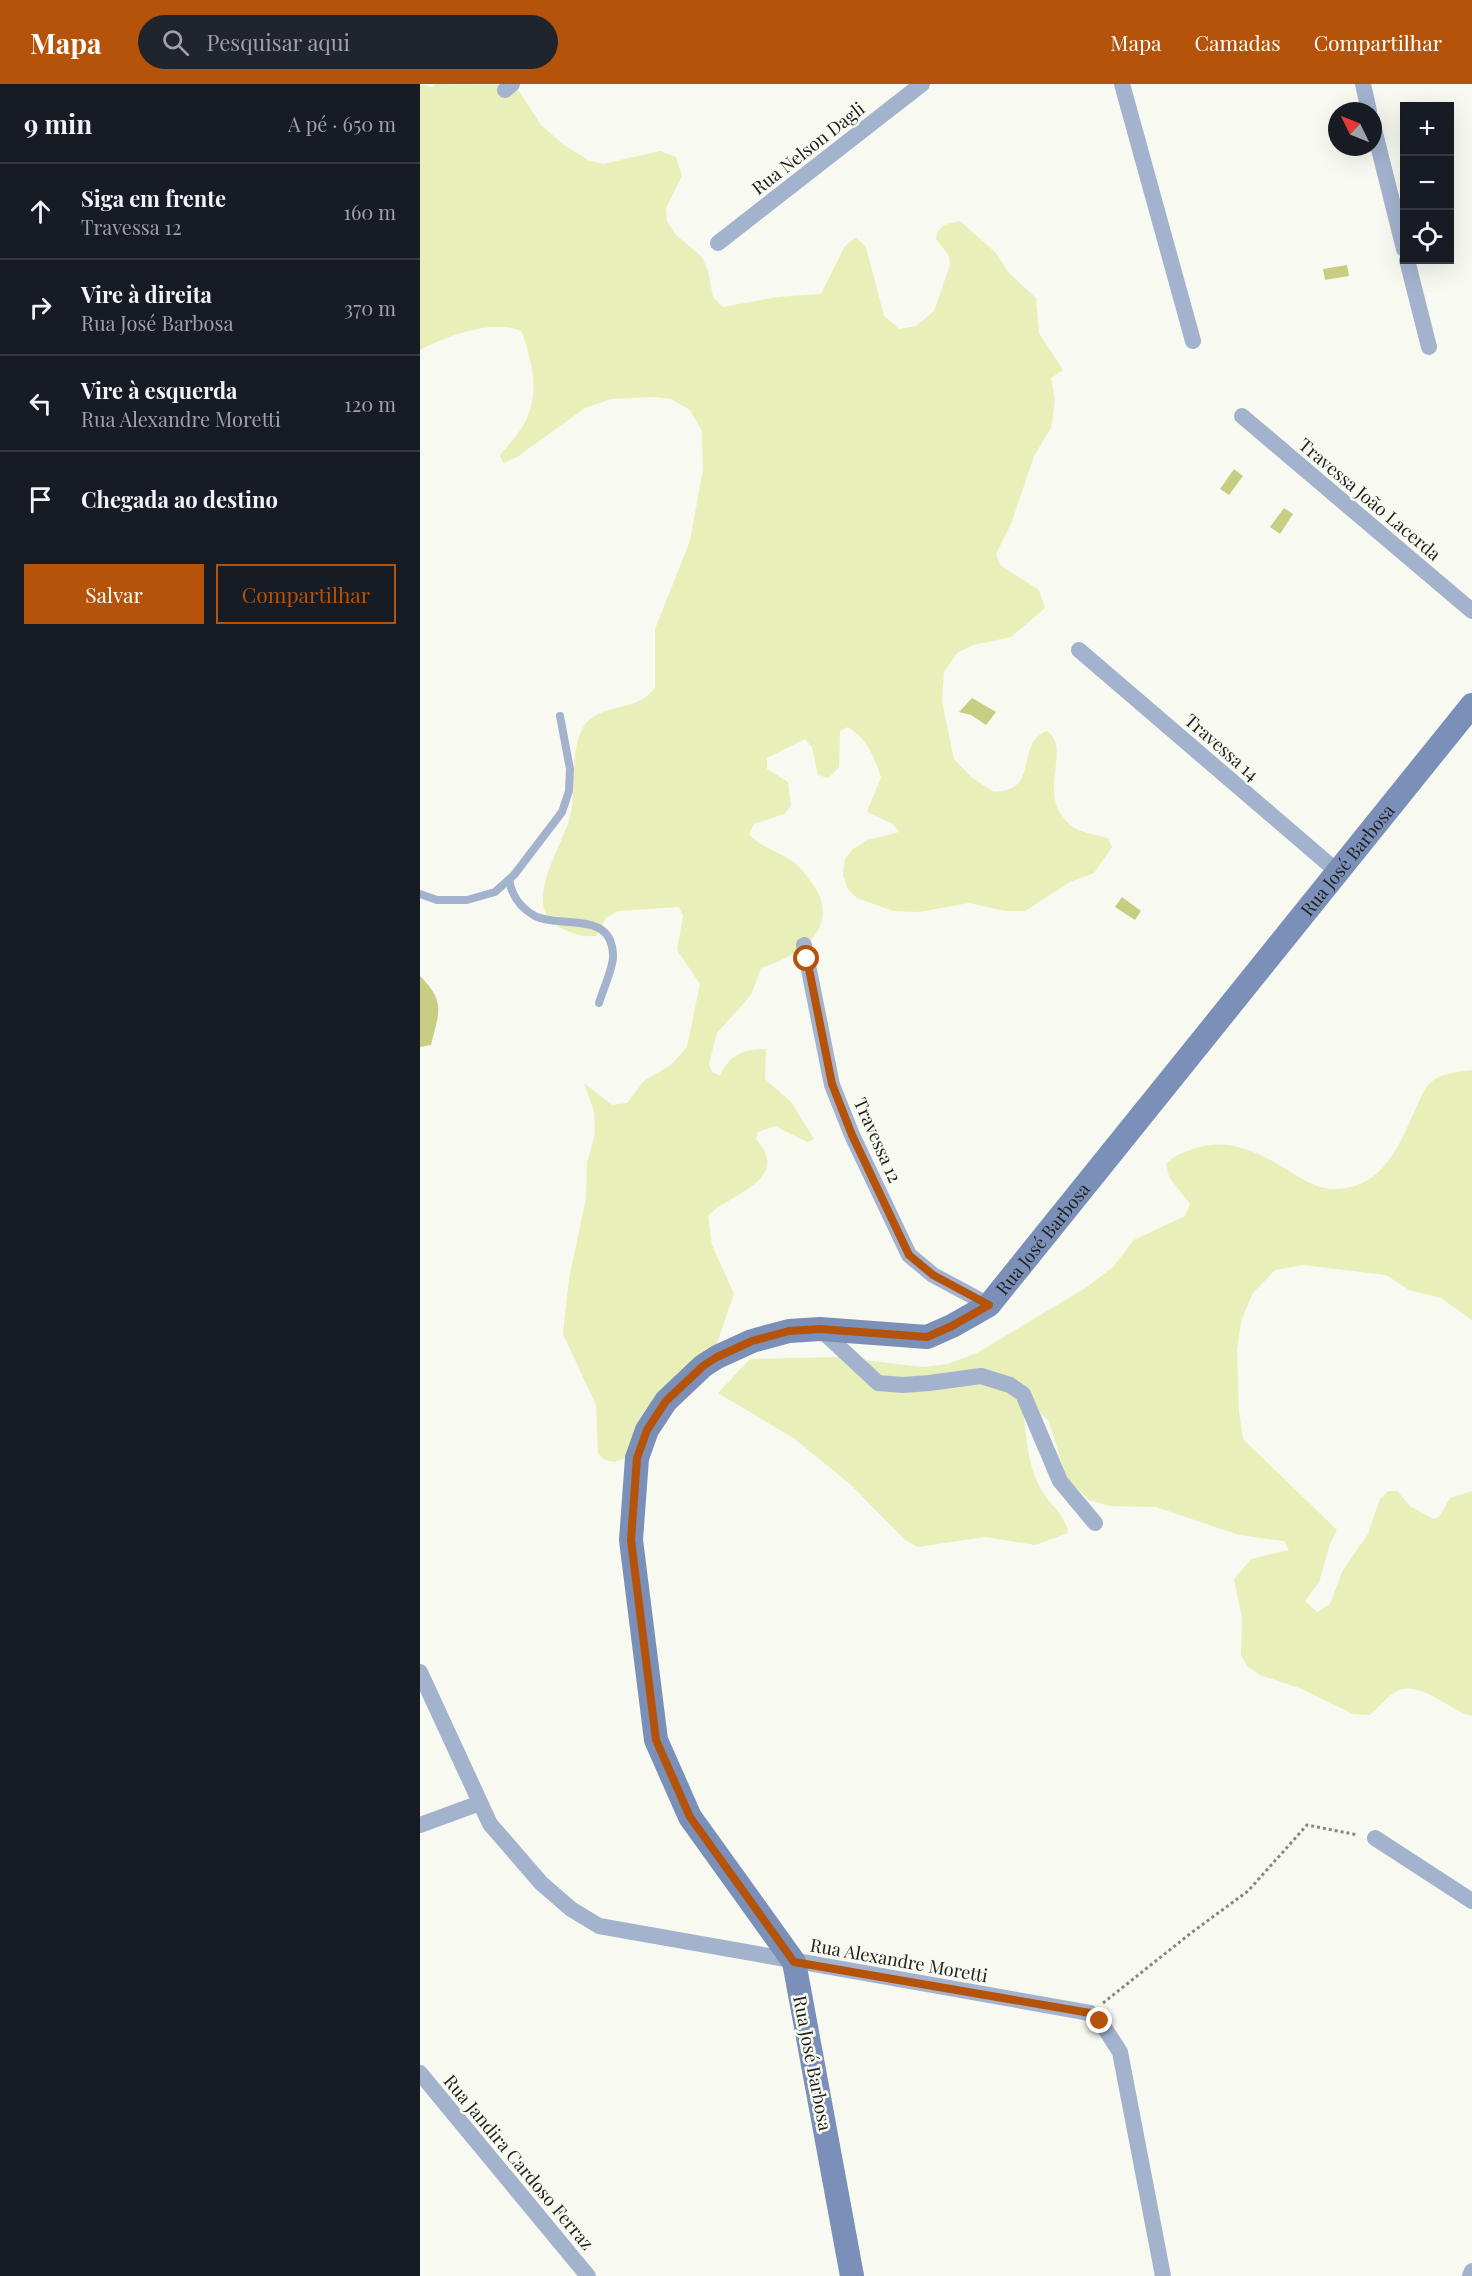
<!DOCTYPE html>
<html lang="pt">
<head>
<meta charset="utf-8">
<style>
  body { margin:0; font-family:"Playfair Display",serif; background:#20242c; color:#f1f3f6 }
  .controls { position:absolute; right:18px; top:18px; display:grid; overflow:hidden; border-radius:0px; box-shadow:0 6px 24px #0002 }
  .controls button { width:54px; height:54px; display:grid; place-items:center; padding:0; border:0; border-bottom:2px solid #363941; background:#171b24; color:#f1f3f6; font:30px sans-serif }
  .compass { position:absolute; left:908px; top:18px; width:54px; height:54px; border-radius:50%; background:#171b24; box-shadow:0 6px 24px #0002; rotate:313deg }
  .stop { position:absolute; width:18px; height:18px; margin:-14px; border:4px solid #b45309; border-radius:50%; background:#fff }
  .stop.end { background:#b45309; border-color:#fff; box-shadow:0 2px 6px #0008 }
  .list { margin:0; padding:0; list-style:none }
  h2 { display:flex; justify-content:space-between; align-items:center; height:78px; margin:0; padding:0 24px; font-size:26px }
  h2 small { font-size:20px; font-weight:400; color:#9ea1a6 }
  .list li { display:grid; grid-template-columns:39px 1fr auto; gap:18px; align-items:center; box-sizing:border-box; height:96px; padding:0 24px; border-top:2px solid #363941 }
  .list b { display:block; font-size:22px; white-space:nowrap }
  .list p { margin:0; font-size:20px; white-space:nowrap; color:#9ea1a6 }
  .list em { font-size:20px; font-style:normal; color:#9ea1a6 }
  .actions { display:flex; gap:12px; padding:18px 24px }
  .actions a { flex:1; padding:14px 0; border:2px solid #b45309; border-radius:0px; text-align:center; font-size:21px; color:#b45309 }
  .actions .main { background:#b45309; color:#fff }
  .icon { flex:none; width:33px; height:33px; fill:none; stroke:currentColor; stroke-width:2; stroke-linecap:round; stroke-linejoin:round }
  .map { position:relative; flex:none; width:1052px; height:2192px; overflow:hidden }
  header { display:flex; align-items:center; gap:36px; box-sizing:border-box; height:84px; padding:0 30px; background:#b45309; color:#fff }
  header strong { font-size:28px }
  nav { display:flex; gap:33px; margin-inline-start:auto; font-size:21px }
  .search { width:420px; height:54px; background:#20242c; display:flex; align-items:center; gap:15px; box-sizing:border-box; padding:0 21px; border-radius:33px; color:#9ea1a6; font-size:22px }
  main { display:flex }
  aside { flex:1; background:#171b24 }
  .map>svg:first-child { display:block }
</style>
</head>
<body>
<header>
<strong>Mapa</strong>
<div class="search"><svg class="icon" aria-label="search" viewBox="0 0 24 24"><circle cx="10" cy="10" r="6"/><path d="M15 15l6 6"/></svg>Pesquisar aqui</div>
<nav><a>Mapa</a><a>Camadas</a><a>Compartilhar</a></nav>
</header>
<main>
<aside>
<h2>9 min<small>A pé · 650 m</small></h2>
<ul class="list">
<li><svg class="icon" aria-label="ahead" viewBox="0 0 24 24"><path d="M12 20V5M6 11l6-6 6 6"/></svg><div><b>Siga em frente</b><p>Travessa 12</p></div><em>160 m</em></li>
<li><svg class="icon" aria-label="right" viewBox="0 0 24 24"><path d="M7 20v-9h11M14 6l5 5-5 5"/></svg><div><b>Vire à direita</b><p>Rua José Barbosa</p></div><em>370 m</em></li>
<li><svg class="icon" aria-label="left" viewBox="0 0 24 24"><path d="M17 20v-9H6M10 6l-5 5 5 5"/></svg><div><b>Vire à esquerda</b><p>Rua Alexandre Moretti</p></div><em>120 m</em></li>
<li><svg class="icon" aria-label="arrive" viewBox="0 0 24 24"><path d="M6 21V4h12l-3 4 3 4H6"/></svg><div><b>Chegada ao destino</b></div></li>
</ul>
<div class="actions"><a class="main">Salvar</a><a>Compartilhar</a></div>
</aside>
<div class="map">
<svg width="1052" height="2192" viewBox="0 0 1052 2192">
  <rect width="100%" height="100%" fill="#f8f9f1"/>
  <!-- green -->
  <g fill="#e9efb9">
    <path d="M0,0L13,3L16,0L95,1L121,41L144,61L168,76L183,80L240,67L256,73L262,92L246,124L247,137L256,151L282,173L288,187L293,213L303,223L357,213L401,210L425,162L436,153L446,163L464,232L479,245L496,242L514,227L530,181L529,172L516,155L517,148L524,141L540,137L576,169L588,188L616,214L619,249L643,286L631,294L635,316L631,344L614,372L591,440L576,470L580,481L619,506L625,524L591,553L553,561L537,569L524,588L522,617L534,675L551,693L574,708C583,707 594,706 600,697C610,681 605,654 627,647C651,663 620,704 643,733C646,736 649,741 653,743C662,749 677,751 688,754L692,763L674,789L650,798L605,827H585L549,819L499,828L473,827L437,814L428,805L423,791L425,775L433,765L448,756L479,748L473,740L447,728L461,693C454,672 447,655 428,643L420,647L419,683L408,694L398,691L392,663L385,655L347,674V685L368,698L371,722L364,730L334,740L329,750C341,764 358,767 372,777C382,784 387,793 394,802C422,845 378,872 341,884L331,911L297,949L289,980L292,988L300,992C309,971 324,965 346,965L345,995L371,1018L394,1055L387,1058L355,1042L338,1048L336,1055C340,1060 345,1066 346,1071C356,1101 303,1114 288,1132L292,1161L314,1210L296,1262L207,1374L194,1378L184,1376L178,1369L176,1321L143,1250L149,1195L166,1114L167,1078L175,1050L174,1028L164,999L192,1021L207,1019L224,997L251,981L267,963L280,900L257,866L263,832L259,823L198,827L186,834L176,852C160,853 155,850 141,844C99,824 142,764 150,733C157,707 149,665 164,642C177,623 202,626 221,616C226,614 231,608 235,604V545L270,457L283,385L282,347L270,326L251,315L234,313L191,315L165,324L97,373L83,379L80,371C88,361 98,351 104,340C121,309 112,279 102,248C77,233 24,253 0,266Z"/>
    <path d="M1052,986V1236L1021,1214L989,1206L966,1191L883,1181L855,1186L832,1210L821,1238L817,1265L819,1328L823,1355L917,1446L910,1460L899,1498L885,1517L897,1528L910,1520L923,1486L948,1450L960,1415L968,1407H977L991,1423L1014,1435L1020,1432L1030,1414L1052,1407V1632C1029,1627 1004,1598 979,1606C969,1610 958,1624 950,1631L933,1630L882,1605L840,1591L827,1582L821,1571L822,1534L814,1495L831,1475L869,1466L864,1457L819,1451L736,1423L690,1422L669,1416L647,1394L628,1336L615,1325L606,1328L604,1334C607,1361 609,1387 624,1410C633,1424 646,1432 648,1449L615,1461L565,1453L498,1463L485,1456L431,1401L375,1355L298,1309L330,1275L418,1273L503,1283L528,1280L557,1269L667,1203L693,1183L714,1156L765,1132L770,1120L749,1093L746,1080C755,1071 762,1069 773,1065C802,1055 826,1063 852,1077C877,1090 896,1110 927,1104C969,1096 982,1053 998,1020C1001,1014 1004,1004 1009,1000C1020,989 1038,988 1052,986Z"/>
  </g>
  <!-- water -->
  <g fill="#c7ce84">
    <path d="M927,181L929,192L905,196L903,185Z"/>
    <path d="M814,385L823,392L809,411L800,405Z"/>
    <path d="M864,424L873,430L860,450L850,443Z"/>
    <path d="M552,614L576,628L566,641L551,631L539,628Z"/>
    <path d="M702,813L721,827L715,836L695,823Z"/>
    <path d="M0,892C26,918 19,928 11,961L0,963Z"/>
  </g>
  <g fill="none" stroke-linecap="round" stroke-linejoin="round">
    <!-- path -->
    <path stroke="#878782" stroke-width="3" stroke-dasharray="3 3" stroke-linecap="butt" d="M683,1919L771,1849L828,1807L887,1741L938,1751"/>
    <!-- lane -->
    <g stroke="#a3b3ce" stroke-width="8">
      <path d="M89,796C92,812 100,824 115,832C141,845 194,825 193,874C192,886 183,906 179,919"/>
      <path d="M0,810L17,816H47L75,808L94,791L142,728L149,707L150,685L140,632"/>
    </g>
    <!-- street -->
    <g stroke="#a3b3ce" stroke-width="16">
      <path d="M702,0L773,257"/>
      <path d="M943,0L949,27"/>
      <path d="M85,6L92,0"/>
      <path d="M953,41L984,165"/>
      <path d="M298,159L502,0"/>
      <path d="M987,176L1009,263"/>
      <path d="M822,332L1052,527"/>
      <path d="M659,566L919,789"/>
      <path d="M384,861L412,1001L432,1051L489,1171L513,1191L569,1221"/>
      <path d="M400,1245L458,1299L483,1301L509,1299L561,1292L590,1301L603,1310L640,1397L675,1439"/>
      <path d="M0,1588L70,1740L121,1799L151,1825L179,1842L670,1929L680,1937L700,1968L743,2192"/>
      <path d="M0,1741L60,1719"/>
      <path d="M955,1754L1052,1817"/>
      <path d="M0,1989L168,2192"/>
      <path d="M1050,2192L1052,2187"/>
    </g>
    <!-- secondary -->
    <path stroke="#7a90b8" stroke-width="24" id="s1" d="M432,2192L374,1878L270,1733L236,1656L211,1456L217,1374L227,1346L246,1317L283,1282L297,1273L332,1257L369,1247L400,1245L507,1253L532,1242L569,1221L1052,621"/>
  </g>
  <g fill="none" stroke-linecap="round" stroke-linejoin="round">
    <!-- route -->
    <path stroke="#b45309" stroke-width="8" d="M387,875L412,1000L432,1051L489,1171L513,1191L569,1221L532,1242L507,1253L400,1245L369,1247L332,1257L297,1273L283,1282L246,1317L227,1346L217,1374L211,1456L236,1656L270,1733L374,1878L670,1929L680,1937"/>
  </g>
  <g text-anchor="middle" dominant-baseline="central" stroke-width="5" stroke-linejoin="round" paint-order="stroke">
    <!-- street labels -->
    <g font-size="18" fill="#21211e" stroke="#f8f9f1">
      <text transform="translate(388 64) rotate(-38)">Rua Nelson Dagli</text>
      <text transform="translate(950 415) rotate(40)">Travessa João Lacerda</text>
      <text transform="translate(802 663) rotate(41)">Travessa 14</text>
      <text stroke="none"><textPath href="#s1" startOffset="1854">Rua José Barbosa</textPath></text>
      <text transform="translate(458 1056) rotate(66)">Travessa 12</text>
      <text stroke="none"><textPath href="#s1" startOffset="1368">Rua José Barbosa</textPath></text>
      <text transform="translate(479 1876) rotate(10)">Rua Alexandre Moretti</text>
      <text transform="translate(393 1979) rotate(79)">Rua José Barbosa</text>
      <text transform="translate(99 2078) rotate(50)">Rua Jandira Cardoso Ferraz</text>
    </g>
  </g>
</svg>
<div class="controls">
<button>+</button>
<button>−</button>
<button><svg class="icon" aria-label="locate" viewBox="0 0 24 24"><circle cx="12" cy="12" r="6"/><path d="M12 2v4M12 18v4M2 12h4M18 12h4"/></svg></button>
</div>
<svg class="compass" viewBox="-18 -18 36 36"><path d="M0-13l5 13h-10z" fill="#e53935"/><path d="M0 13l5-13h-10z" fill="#9ea1a6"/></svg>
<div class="stop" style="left:387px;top:875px"></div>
<div class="stop end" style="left:680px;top:1937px"></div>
</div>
</main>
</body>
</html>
